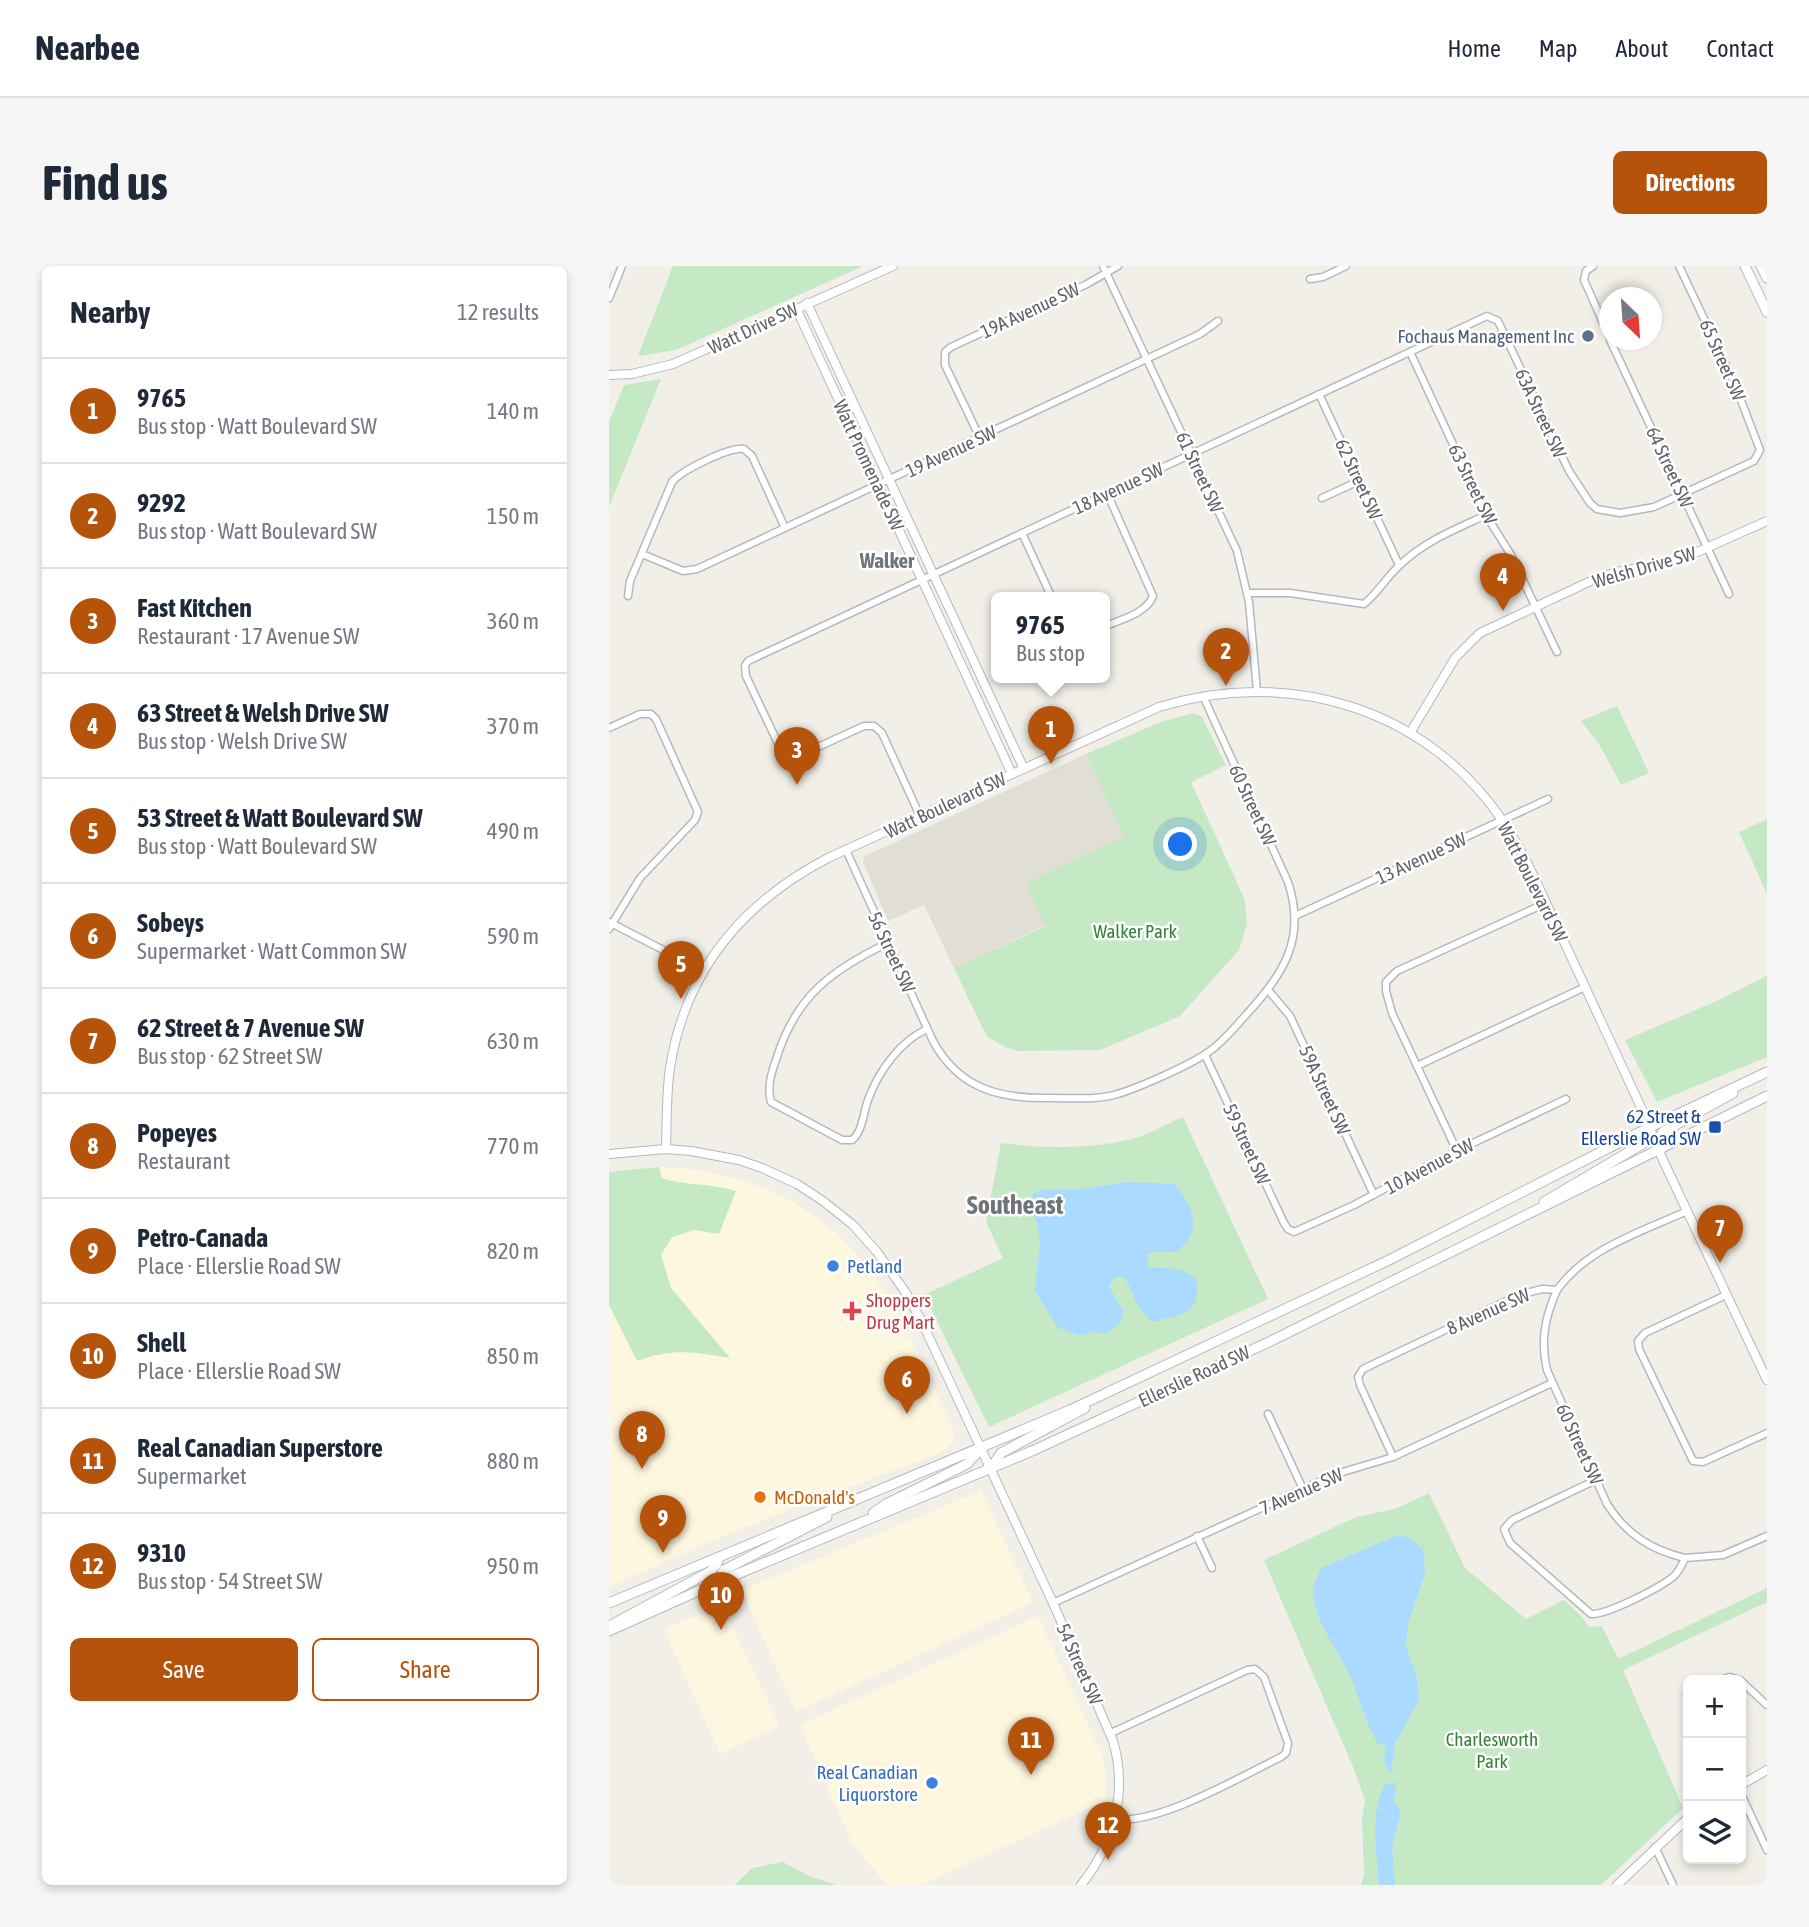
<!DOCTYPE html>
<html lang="en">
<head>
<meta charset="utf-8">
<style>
  body { margin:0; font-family:"Asap Condensed",sans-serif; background:#f6f6f7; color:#1f2937 }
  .controls { position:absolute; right:21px; bottom:21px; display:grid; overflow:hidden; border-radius:10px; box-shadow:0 4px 10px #0003 }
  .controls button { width:63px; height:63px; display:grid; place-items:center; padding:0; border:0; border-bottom:2px solid #e0e1e3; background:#fff; color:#1f2937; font:35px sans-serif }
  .compass { position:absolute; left:990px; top:21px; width:63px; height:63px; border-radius:50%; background:#fff; box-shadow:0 4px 10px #0003; rotate:155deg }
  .you { position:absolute; left:572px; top:579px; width:24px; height:24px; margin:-18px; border:5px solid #fff; border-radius:50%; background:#1a73e8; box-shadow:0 0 0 10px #1a73e833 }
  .badge { display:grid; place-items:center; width:46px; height:46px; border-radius:50%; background:#b45309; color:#fff; font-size:23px; font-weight:700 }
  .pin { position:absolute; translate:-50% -58px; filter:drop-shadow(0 2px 4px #0008) }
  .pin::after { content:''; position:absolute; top:37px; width:24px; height:21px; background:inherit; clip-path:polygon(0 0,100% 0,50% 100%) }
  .popup { position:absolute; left:382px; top:326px; width:119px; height:91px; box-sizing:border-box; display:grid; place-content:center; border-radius:10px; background:#fff; filter:drop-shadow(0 2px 5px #0005); font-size:23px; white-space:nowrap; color:#747a83 }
  .popup b { font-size:26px; color:#1f2937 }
  .popup::after { content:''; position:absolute; left:50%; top:100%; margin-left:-14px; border:14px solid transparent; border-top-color:#fff }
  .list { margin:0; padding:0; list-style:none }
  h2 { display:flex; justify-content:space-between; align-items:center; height:91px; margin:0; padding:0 28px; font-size:30px }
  h2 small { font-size:23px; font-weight:400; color:#747a83 }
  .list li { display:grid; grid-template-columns:46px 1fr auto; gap:21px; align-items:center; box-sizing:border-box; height:105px; padding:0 28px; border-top:2px solid #e0e1e3 }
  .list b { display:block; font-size:26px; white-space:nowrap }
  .list p { margin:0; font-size:23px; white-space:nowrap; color:#747a83 }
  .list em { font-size:23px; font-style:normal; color:#747a83 }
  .actions { display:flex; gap:14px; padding:21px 28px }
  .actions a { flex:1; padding:16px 0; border:2px solid #b45309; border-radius:10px; text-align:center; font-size:24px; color:#b45309 }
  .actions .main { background:#b45309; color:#fff }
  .icon { flex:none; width:38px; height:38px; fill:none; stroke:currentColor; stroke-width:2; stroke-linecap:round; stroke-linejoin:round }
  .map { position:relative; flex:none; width:1158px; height:1619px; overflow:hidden; border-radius:10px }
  header { display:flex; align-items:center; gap:42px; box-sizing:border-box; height:98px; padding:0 35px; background:#fff; border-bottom:2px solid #e0e1e3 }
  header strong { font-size:33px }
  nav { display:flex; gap:38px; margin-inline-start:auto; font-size:24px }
  .intro { display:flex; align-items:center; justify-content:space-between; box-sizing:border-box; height:168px; padding:0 42px }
  h1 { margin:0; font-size:49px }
  .button { padding:18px 32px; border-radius:10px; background:#b45309; color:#fff; font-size:24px; font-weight:700 }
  main { display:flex; gap:42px; padding:0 42px }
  aside { flex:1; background:#fff; border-radius:10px; box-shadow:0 4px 10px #0003 }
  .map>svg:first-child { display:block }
</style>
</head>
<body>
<header>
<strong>Nearbee</strong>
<nav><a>Home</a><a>Map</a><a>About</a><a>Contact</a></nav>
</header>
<div class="intro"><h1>Find us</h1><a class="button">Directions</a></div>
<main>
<aside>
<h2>Nearby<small>12 results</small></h2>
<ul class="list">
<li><span class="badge">1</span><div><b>9765</b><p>Bus stop · Watt Boulevard SW</p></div><em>140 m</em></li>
<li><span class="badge">2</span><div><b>9292</b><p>Bus stop · Watt Boulevard SW</p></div><em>150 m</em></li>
<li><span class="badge">3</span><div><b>Fast Kitchen</b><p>Restaurant · 17 Avenue SW</p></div><em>360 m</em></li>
<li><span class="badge">4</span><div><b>63 Street &amp; Welsh Drive SW</b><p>Bus stop · Welsh Drive SW</p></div><em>370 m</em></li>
<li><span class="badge">5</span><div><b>53 Street &amp; Watt Boulevard SW</b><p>Bus stop · Watt Boulevard SW</p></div><em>490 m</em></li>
<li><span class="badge">6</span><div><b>Sobeys</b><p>Supermarket · Watt Common SW</p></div><em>590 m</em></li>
<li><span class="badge">7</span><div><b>62 Street &amp; 7 Avenue SW</b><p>Bus stop · 62 Street SW</p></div><em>630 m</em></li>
<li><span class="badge">8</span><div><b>Popeyes</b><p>Restaurant</p></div><em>770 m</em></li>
<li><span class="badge">9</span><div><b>Petro-Canada</b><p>Place · Ellerslie Road SW</p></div><em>820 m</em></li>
<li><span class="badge">10</span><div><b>Shell</b><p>Place · Ellerslie Road SW</p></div><em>850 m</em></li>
<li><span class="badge">11</span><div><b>Real Canadian Superstore</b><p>Supermarket</p></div><em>880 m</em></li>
<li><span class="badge">12</span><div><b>9310</b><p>Bus stop · 54 Street SW</p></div><em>950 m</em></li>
</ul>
<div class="actions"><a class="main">Save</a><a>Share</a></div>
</aside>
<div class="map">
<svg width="1158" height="1619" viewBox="0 0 1158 1619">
  <rect width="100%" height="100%" fill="#f1efe8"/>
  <!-- commercial -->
  <g fill="#fef7e0">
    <path d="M53,901L94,904L150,920L183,935L227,966L261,1004L292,1050L346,1168L344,1177L330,1187L118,1268L0,1321V906Z"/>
    <path d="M372,1225L424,1336L187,1446L133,1324Z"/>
    <path d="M113,1340L171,1460L111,1488L55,1363Z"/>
    <path d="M429,1350L492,1487L496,1500V1535L311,1619H278L243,1577L191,1459Z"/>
  </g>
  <!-- education -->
  <path fill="#e1ded6" d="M477,488L515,570L418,617L437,659L345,702L315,639L279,655L254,596L256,590Z"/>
  <!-- green -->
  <g fill="#c5e8c5">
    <path d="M64,0H252V1L67,84L29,90Z"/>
    <path d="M52,113L0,241V156L15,119Z"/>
    <path d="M1008,440L1040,507L1012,519L992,481L972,455Z"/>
    <path d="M585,447L593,451L617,499L582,516L636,634L638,658L630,684L571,750L491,784L408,785L396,781L379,771L374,763L345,702L437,660L417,617L515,570L477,488L552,456Z"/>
    <path d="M1158,553V628L1130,566Z"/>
    <path d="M1158,710V791L1048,836L1016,774L1110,734Z"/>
    <path d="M574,851L659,1033L380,1161L315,1029L394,992L377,956L392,877C434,883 482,883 523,873C540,868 558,858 574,851Z"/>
    <path d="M50,901L53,912C75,920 103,917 127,925L110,968L85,964L63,971L52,989L62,1022L121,1092C83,1086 65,1082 28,1095L0,1039V906Z"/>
    <path d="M820,1227L856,1302L917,1353L955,1334L971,1349L980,1361L993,1360L1009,1393L1158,1322V1336L1014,1404L1074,1542L992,1619H752L755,1609L753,1553L756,1535L747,1508L655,1294L747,1251L786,1243Z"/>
    <path d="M174,1596L202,1611L228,1619H126L143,1602Z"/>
  </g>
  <!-- water -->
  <g fill="#aadaff">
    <path d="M519,916L566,918C584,941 596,967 566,986H545L538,989L539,1001C561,1003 568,1000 587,1012C593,1048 573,1049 543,1056L530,1042L516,1012L509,1010L504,1013L500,1021L515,1046C512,1059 506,1062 495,1068L485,1065L473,1070L449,1062L426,1024L431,979L429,960L421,938L424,928L434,923H472Z"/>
    <path d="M789,1269L800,1272L814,1283L816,1307L799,1357L797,1381L807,1408L810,1434L786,1477L782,1505H779L775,1494L777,1480L769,1478C757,1457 751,1434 742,1412C729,1384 708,1359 704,1328C703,1320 709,1310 712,1302Z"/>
    <path d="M787,1516L785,1535L792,1546L783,1581L786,1619H770C768,1587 760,1548 776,1519Z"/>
  </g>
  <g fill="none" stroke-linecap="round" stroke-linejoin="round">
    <defs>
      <g id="minor">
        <path d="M494,0L628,285L640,336L648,425"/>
        <path d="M984,0L977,5L975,14L1001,72"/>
        <path d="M701,13L714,11L737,0"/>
        <path d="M0,32L13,0"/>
        <path d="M1001,74L1120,328"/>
        <path d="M801,86L877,249L902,289L948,386"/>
        <path d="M710,128L790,299"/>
        <path d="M371,172L336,99V86L342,81L478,18L509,0"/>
        <path d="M713,232L750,215"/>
        <path d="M413,267L443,332"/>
        <path d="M33,288L74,305L88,303L591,68L609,55"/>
        <path d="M639,327H681L755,338C769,327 778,310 792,298C816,275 847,263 877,249"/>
        <path d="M19,330L21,315L63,216C73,204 120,181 135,183L143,190L176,262"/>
        <path d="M496,360C511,354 538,347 544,330L498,227"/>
        <path d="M0,462L31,448H42L47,453L89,546L86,554L31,612L0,663"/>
        <path d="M311,550L273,467L265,460H255L185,492L174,488L137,410L136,400L139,395L878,50L889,55L960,205L981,237L988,243L1011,247L1045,241L1145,195L1151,184L1125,116L1070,0"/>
        <path d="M237,584L324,775C350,823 391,833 441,832C463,832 485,834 505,829C527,823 579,800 598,787C613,777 624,763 636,750C674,708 698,674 679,616L594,430"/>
        <path d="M686,650L939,533"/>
        <path d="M0,656L95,705"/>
        <path d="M279,677C222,704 186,731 167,794C162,807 158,823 162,836L233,874H243C254,865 254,847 259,834C269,806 291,775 318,763"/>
        <path d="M659,724L681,750L765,929"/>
        <path d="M596,789L675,957L679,963L685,966L745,939L841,888L957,833"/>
        <path d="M808,800L976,721"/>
        <path d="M848,885L783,747L777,725V716L788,705L937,637"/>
        <path d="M948,1024C936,1051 931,1075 938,1104L998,1238C1017,1268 1042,1284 1076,1292"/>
        <path d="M1117,1029L1036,1067L1029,1075L1030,1083L1084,1195L1094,1196L1158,1167"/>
        <path d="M659,1148L694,1223"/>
        <path d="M784,1191L751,1119L749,1111L754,1103L910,1029L933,1023L948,1024C978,982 1032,966 1078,945"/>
        <path d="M987,1214L903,1254L895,1263L901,1277L982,1348C998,1349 1050,1322 1064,1311C1070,1306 1073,1299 1076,1292L1114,1289L1158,1270"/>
        <path d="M588,1270L603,1302"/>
        <path d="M444,1337L727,1208L784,1191L943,1117"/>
        <path d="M1110,1414L1121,1411L1131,1414"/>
        <path d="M1132,1415L1158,1439"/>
        <path d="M1078,1429L1079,1428"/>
        <path d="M502,1467L638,1404L646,1403L655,1411L679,1477L677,1487L672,1491C631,1511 549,1559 506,1553"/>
        <path d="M1132,1528L1158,1584"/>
        <path d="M1046,1581L1064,1619"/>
      </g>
      <g id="tertiary">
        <path d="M198,37L415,503"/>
        <path d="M187,42L403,508"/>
        <path d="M0,109L23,108L64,98L284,0"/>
        <path d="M801,467L846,392L871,367L986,313L1008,306L1068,295L1158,255"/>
        <path d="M57,883C58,856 57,829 61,802C76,705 133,637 219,592L550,441C678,401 816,441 893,554C917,589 933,629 951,667C979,728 1008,789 1036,850L1053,892L1158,1114"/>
        <path d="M0,888L57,883L82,885L130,894L153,902L188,918L214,935L244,959L268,986L297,1027L312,1054L444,1337L504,1475C519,1526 505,1578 472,1619"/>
        <path d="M1132,1519L1158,1504"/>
        <path d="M1008,1619L1079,1552"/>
      </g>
      <g id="secondary">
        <path d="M1136,0L1158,46"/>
        <path d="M1152,0L1158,12"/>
        <path d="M1048,883L1049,874L1054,866L1124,827"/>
        <path d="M935,936L1035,877L1041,862"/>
        <path d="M382,1202L392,1187L476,1142"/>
        <path d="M264,1247L277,1238L358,1198L369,1186"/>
        <path d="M107,1317L115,1304L218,1251"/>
        <path d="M0,1337L461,1144L780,994L1031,866L1158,806"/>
        <path d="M4,1358L102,1305L108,1298L110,1291"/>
        <path d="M0,1365L107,1317L423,1185L662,1075L1158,830"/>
      </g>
    </defs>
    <!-- minor casing -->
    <use href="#minor" stroke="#b5b8bc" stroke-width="9"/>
    <!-- tertiary casing -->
    <use href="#tertiary" stroke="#b5b8bc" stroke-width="10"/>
    <!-- secondary casing -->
    <use href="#secondary" stroke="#b6babf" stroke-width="11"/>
    <!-- minor -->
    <use href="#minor" stroke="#fff" stroke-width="6"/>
    <!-- tertiary -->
    <use href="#tertiary" stroke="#fff" stroke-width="8"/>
    <!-- secondary -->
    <use href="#secondary" stroke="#fff" stroke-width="9"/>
  </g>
  <!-- markers -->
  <circle fill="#5c6f8a" stroke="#fff" stroke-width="2.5" cx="979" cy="70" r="7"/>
  <rect fill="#1a4fb4" stroke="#fff" stroke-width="2.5" x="1099" y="854" width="14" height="14" rx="3.5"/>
  <g fill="#3f7fe0" stroke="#fff" stroke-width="2.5">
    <circle cx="224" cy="1000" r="7"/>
    <circle cx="323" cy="1517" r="7"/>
  </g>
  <path fill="#e0444e" stroke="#fff" stroke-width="2.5" d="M239.5 1034.5h7v7h7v7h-7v7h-7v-7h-7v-7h7z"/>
  <circle fill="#e8710a" stroke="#fff" stroke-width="2.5" cx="151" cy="1231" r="7"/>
  <g text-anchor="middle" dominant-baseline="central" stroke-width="5" stroke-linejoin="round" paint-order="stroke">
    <!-- street labels -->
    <g font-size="19" fill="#5f6368" stroke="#fff">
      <text transform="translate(421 44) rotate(-25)">19A Avenue SW</text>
      <text transform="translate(144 62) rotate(-25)">Watt Drive SW</text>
      <text transform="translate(1114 94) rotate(66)">65 Street SW</text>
      <text transform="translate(932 147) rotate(65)">63A Street SW</text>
      <text transform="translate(342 185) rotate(-25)">19 Avenue SW</text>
      <text transform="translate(260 199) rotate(65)">Watt Promenade SW</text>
      <text transform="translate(1061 201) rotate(65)">64 Street SW</text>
      <text transform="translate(591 206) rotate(65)">61 Street SW</text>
      <text transform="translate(750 213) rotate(65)">62 Street SW</text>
      <text transform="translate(864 218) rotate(64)">63 Street SW</text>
      <text transform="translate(509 222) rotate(-25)">18 Avenue SW</text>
      <text transform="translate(1035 301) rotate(-16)">Welsh Drive SW</text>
      <text transform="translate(336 539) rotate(-25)">Watt Boulevard SW</text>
      <text transform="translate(644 539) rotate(65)">60 Street SW</text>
      <text transform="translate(812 592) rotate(-25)">13 Avenue SW</text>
      <text transform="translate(924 616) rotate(63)">Watt Boulevard SW</text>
      <text transform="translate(283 686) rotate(65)">56 Street SW</text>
      <text transform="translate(716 824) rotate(65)">59A Street SW</text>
      <text transform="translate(638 878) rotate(65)">59 Street SW</text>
      <text transform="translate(820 900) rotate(-28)">10 Avenue SW</text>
      <text transform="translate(879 1045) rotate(-24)">8 Avenue SW</text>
      <text transform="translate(585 1110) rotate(-25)">Ellerslie Road SW</text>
      <text transform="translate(971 1178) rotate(65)">60 Street SW</text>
      <text transform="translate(692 1225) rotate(-24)">7 Avenue SW</text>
      <text transform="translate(471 1398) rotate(66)">54 Street SW</text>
    </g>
    <!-- service labels -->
    <g font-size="19" fill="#4e5e75" stroke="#fff" text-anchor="end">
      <text x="965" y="70">Fochaus Management Inc</text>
    </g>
    <!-- park labels -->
    <g font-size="19" fill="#348238" stroke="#fff">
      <text x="526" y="665">Walker Park</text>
      <text x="883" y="1473">Charlesworth<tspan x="883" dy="22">Park</tspan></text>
    </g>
    <!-- transit labels -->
    <g font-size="19" fill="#164399" stroke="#fff" text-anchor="end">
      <text x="1092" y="850">62 Street &amp;<tspan x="1092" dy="22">Ellerslie Road SW</tspan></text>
    </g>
    <!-- shop labels -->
    <g font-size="19" fill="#366cbe" stroke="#fff" text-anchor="start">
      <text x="238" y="1000">Petland</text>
      <text x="309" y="1506" text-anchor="end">Real Canadian<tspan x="309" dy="22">Liquorstore</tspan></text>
    </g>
    <!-- health labels -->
    <g font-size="19" fill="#be3a42" stroke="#fff" text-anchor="start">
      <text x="257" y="1034">Shoppers<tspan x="257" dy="22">Drug Mart</tspan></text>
    </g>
    <!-- food labels -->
    <g font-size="19" fill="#c56008" stroke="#fff" text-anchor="start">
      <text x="165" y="1231">McDonald's</text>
    </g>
    <!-- neighbourhood labels -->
    <g font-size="21" font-weight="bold" fill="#70757a" stroke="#fff">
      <text x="278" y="294">Walker</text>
    </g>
    <!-- district labels -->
    <g font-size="26" font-weight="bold" fill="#70757a" stroke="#fff">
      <text x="406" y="939">Southeast</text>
    </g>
  </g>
</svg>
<div class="controls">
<button>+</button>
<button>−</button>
<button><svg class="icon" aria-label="layers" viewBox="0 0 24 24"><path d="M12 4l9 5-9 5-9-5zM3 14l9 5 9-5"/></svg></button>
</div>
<svg class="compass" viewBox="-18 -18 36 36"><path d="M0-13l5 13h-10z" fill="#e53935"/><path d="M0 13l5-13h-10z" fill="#747a83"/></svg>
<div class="you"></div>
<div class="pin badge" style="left:442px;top:498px">1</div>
<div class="popup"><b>9765</b>Bus stop</div>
<div class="pin badge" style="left:617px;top:420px">2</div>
<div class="pin badge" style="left:188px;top:519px">3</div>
<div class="pin badge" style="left:894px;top:345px">4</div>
<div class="pin badge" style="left:72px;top:733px">5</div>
<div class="pin badge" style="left:298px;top:1148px">6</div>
<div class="pin badge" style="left:1111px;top:997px">7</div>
<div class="pin badge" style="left:33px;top:1203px">8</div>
<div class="pin badge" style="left:54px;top:1287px">9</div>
<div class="pin badge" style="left:112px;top:1364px">10</div>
<div class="pin badge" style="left:422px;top:1509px">11</div>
<div class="pin badge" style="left:499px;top:1594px">12</div>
</div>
</main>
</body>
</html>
